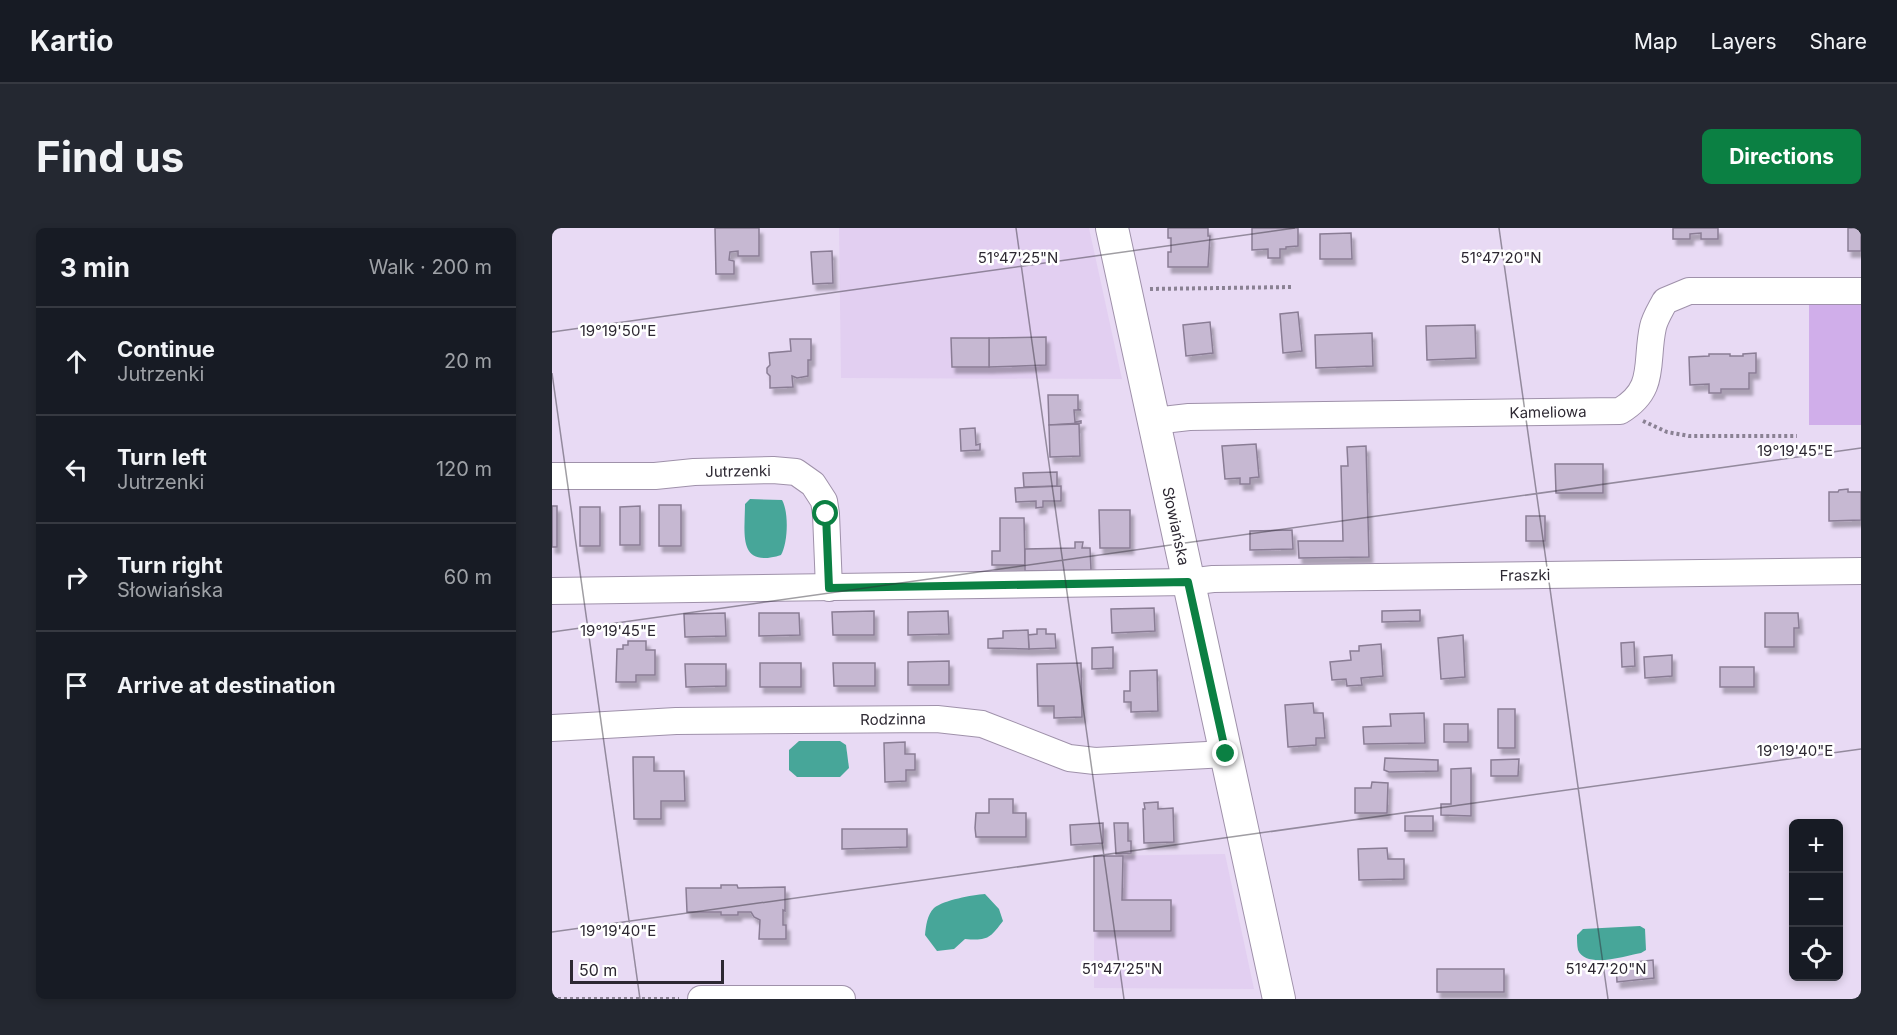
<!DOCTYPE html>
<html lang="en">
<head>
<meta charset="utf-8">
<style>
  body { margin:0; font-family:Inter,sans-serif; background:#242831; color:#f1f3f6 }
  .controls { position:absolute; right:18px; bottom:18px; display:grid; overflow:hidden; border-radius:9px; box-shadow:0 3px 9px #0003 }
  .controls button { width:54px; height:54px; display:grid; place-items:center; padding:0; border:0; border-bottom:2px solid #363941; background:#171b24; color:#f1f3f6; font:30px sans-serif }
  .scale { position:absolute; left:18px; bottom:15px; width:154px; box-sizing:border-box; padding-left:6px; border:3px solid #2d2832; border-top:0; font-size:16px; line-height:21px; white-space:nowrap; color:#2d2832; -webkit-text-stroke:4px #fff; paint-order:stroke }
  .stop { position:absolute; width:18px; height:18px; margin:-14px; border:4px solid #0b8043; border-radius:50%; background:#fff }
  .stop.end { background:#0b8043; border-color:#fff; box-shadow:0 2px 6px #0008 }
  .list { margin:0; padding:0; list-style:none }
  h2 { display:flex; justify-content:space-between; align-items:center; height:78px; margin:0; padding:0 24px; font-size:26px }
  h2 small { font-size:20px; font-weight:400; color:#9ea1a6 }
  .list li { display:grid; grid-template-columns:39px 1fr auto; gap:18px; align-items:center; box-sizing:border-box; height:108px; padding:0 24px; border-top:2px solid #363941 }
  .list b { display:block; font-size:22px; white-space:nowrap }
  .list p { margin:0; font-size:20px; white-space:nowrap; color:#9ea1a6 }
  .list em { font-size:20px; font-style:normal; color:#9ea1a6 }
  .icon { flex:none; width:33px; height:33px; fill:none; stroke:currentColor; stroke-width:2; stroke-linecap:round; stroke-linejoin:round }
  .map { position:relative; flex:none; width:1309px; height:771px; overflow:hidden; border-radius:9px }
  header { display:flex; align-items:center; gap:36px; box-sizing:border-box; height:84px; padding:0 30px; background:#171b24; border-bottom:2px solid #363941 }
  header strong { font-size:28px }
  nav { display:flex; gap:33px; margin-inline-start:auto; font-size:21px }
  .intro { display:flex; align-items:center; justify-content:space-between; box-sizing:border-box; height:144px; padding:0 36px }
  h1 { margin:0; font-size:42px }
  .button { padding:15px 27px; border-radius:9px; background:#0b8043; color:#fff; font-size:21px; font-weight:700 }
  main { display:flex; gap:36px; padding:0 36px }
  aside { flex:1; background:#171b24; border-radius:9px; box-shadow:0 3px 9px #0003 }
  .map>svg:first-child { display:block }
</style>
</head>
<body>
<header>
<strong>Kartio</strong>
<nav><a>Map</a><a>Layers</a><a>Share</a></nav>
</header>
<div class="intro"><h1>Find us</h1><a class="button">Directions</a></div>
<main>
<aside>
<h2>3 min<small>Walk · 200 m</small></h2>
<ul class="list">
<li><svg class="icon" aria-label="ahead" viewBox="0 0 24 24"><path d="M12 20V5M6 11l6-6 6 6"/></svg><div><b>Continue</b><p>Jutrzenki</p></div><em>20 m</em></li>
<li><svg class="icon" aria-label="left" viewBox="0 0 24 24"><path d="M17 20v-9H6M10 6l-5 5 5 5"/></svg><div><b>Turn left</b><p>Jutrzenki</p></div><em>120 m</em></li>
<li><svg class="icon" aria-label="right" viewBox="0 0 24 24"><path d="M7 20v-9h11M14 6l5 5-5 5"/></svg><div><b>Turn right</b><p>Słowiańska</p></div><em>60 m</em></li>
<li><svg class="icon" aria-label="arrive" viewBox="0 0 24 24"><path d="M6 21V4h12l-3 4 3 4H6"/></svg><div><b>Arrive at destination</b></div></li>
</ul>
</aside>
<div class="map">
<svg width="1309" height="771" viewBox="0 0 1309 771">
  <defs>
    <filter id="shadow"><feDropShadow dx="3.5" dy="6" stdDeviation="1.5" flood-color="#0004"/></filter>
  </defs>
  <rect width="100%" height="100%" fill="#e8daf4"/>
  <!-- built -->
  <g fill="#e2cff1">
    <path d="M287,0H537L570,151L289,150Z"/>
    <path d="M673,626L702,761L542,760V628Z"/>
  </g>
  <!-- green -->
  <rect fill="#d0aeea" x="1257" y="77" width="52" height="120"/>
  <!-- water -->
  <g fill="#47a699">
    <path d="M198,271L230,272C237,284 236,315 229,327C185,341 193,305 193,276Z"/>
    <path d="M247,513H288L294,517L297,540L288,549H245L237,542V522Z"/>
    <path d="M433,666L447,681L451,693C438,710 436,713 413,711L402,721L385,723L373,707C374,698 375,687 382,680C392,672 420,667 433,666Z"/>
    <path d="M1088,698L1093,701L1094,722L1089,725C1073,728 1034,741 1026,722C1025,718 1025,711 1025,707L1031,701Z"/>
  </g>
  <!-- building -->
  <g fill="#c6b8d2" stroke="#8a7d95" stroke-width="1.5" filter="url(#shadow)">
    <path d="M163,0H207V28H186V23L178,24L177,32L182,33V46H164Z"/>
    <path d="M616,0H656V8H658L656,39H616V24H619V10H616Z"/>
    <path d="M700,0H746V18L734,19V21H728V30H716V21L700,22Z"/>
    <path d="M1121,0H1166V11H1149V5L1138,6V11H1121Z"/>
    <rect x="1296" y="0" width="13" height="23"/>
    <path d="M799,5L800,31H768V6Z"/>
    <path d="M280,23L281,55L261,56L259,24Z"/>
    <path d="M746,84L750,123L731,125L728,86Z"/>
    <path d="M658,94L661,125L634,128L631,97Z"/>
    <path d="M923,97L924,130L875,132L874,98Z"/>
    <path d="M820,105L821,138L764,140L763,107Z"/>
    <path d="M494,109V137L437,139V110Z"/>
    <path d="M399,110H437V139H400Z"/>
    <path d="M238,111H259V132H256V148L245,150L240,148L241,159L218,160V148L215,145V140L218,137L217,125L239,123Z"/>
    <path d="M1204,125V145H1197V161H1169V165H1157V156L1138,157L1137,129L1157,128V126H1178V128H1191V126Z"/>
    <path d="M496,167H526V181L529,182H522L523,194L529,193V195L497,197Z"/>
    <path d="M527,196L528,228L498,229L497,197Z"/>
    <path d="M423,200L424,217L428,216V222L409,223L408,201Z"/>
    <path d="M704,216L707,249L698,250V256H688V250L673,251L670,218Z"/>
    <path d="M814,218L817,329L747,330L746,313H791L789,238H796L795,219Z"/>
    <path d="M1003,236H1051V265H1004Z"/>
    <path d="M505,244V258L472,259L471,245Z"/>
    <path d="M509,258V273H491V279L484,280V273L464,274L463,260Z"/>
    <path d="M1296,261V264H1309V292L1277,293V264H1286L1287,262Z"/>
    <rect x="107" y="277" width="22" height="41"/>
    <rect x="0" y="278" width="5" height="41"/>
    <path d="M88,278V317H68V279Z"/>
    <rect x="28" y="279" width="20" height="39"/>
    <path d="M547,282H578V320H548Z"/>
    <rect x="974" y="288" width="19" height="25"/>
    <path d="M448,290H472L473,337H440V323H448Z"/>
    <path d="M740,302L741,321L698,322V303Z"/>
    <path d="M523,314H531L530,320H538L539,342L473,343V321L523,320Z"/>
    <path d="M602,380L603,403L560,405L559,381Z"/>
    <path d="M868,382V393L830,394V383Z"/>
    <path d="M322,383V407H281L280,384Z"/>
    <path d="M396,383L397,406L356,407V384Z"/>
    <path d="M173,385L174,408L133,409L132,386Z"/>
    <path d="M207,385H247L248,407L207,408Z"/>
    <path d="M1213,385H1246L1247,400H1242V419H1213Z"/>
    <path d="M485,401H494V406H503L504,420L477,421L476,407L485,406Z"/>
    <path d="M476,402L477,421L436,420V411L451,410V403Z"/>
    <path d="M911,407L913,449L889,451L886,410Z"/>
    <path d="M76,413H94V422H103V447H84V454H64L65,421H71V417H76Z"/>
    <path d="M1082,414L1083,438L1070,439L1069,415Z"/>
    <path d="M829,416L831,448L809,450L810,457L795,458L794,451L780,452L778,434L799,432L798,423H807V418Z"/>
    <path d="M561,419V440L540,441V420Z"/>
    <path d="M1120,427V448L1093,450L1092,429Z"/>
    <path d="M397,433V457H356V434Z"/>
    <rect x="208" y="435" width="41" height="24"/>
    <path d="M281,435H323V458H282Z"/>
    <path d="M529,435L530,489L502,490V478H486L485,436Z"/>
    <path d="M133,436H174V458L134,459Z"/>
    <rect x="1168" y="439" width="34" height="20"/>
    <path d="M605,442L606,483L579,484V474H572V463H578V443Z"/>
    <path d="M761,475L762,485H771L773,510H764V517L736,519L733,477Z"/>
    <rect x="946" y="481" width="17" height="39"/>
    <path d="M872,485L873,515L812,516L811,499L839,498L838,486Z"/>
    <rect x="892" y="496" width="24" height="18"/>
    <path d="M353,514V526H363V542H354V553L333,554L332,515Z"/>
    <path d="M81,529H102V543H132L133,573H109V591H82Z"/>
    <path d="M833,530L886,532V543L837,544L832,542Z"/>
    <path d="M967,531L966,548H939V532Z"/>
    <path d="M919,540V588L889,587V576H899V541Z"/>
    <path d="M820,554L836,555L835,585H803V560H819Z"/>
    <path d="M437,571H461V585H474V609H424L423,600L424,585H437Z"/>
    <path d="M606,574V581L621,580L622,614L592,615L591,581H593L592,575Z"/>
    <rect x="853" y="588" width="28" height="15"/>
    <path d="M551,595V615L519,617L518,597Z"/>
    <path d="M562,595H576V613H579V625L564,626Z"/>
    <path d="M290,601H355V619L290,621Z"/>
    <path d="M835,620L836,631H852V651L807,652L806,621Z"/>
    <path d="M542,628H571L570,672H619V703H542Z"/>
    <path d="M169,657H185L186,660L233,659V683L231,682V697H234V711H207L208,692L202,689L199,684H186V687H169V684H135L134,660H169Z"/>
    <path d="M1101,732L1102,750L1065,754L1064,736Z"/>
    <rect x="885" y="741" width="67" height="23"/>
  </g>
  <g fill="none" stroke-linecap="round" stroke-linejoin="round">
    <defs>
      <g id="minor">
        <path d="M602,193L637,189L1068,183C1105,161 1093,135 1101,99C1103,90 1109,81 1113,73L1137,63H1309"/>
        <path d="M0,248H103L142,244L221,242L244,244L261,256L272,273L274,286L277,360"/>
        <path d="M0,363L636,354L661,351L1309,343"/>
        <path d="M0,500L124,493L385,491L430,496L517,530L543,533L674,526"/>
        <path d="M149,771H290"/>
      </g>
      <path id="tertiary" d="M560,0L727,771"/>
    </defs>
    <!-- minor casing -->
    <use href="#minor" stroke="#9f91aa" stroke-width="28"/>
    <!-- tertiary casing -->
    <use href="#tertiary" stroke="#9f91aa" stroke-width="34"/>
    <!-- path -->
    <g stroke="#8a8193" stroke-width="4" stroke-dasharray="3 3" stroke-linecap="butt">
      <path d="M598,61L740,59"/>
      <path d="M1091,193L1115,204L1137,208H1245"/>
      <path d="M0,771H127"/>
    </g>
    <!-- minor -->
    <use href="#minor" stroke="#fff" stroke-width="26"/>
    <!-- tertiary -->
    <use href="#tertiary" stroke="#fff" stroke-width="32"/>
  </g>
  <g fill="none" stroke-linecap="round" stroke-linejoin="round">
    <!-- route -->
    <path stroke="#0b8043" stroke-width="8" d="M274,286L277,360L636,354L674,526"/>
  </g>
  <!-- ticks -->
  <path fill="none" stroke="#2d2832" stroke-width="1.5" stroke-opacity="0.45" d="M464,0L572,771M947,0L1056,771M0,104L743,0M0,145L88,771M0,404L1309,220M0,704L1309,521"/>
  <g text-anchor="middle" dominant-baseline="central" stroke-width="5" stroke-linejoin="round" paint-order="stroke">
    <!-- street labels -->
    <g font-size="15" fill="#2d2832" stroke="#fff">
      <text transform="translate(996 184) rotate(-1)">Kameliowa</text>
      <text transform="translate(186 243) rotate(-1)">Jutrzenki</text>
      <text transform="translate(624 298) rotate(78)">Słowiańska</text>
      <text transform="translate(973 347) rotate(-1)">Fraszki</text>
      <text transform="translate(341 491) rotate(-1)">Rodzinna</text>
    </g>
  </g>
  <g font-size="15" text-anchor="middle" fill="#2d2832" stroke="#fff" stroke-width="5" stroke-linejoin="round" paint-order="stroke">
    <text x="466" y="35">51°47'25"N</text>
    <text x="949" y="35">51°47'20"N</text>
    <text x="66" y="108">19°19'50"E</text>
    <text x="1243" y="228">19°19'45"E</text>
    <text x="66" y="408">19°19'45"E</text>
    <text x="1243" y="528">19°19'40"E</text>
    <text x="66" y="708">19°19'40"E</text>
    <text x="570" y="746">51°47'25"N</text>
    <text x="1054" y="746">51°47'20"N</text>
  </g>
</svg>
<div class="controls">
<button>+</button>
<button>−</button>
<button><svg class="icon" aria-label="locate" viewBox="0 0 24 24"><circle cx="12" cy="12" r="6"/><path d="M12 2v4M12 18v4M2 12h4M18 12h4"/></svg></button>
</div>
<div class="scale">50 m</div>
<div class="stop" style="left:274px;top:286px"></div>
<div class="stop end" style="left:674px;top:526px"></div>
</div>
</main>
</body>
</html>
